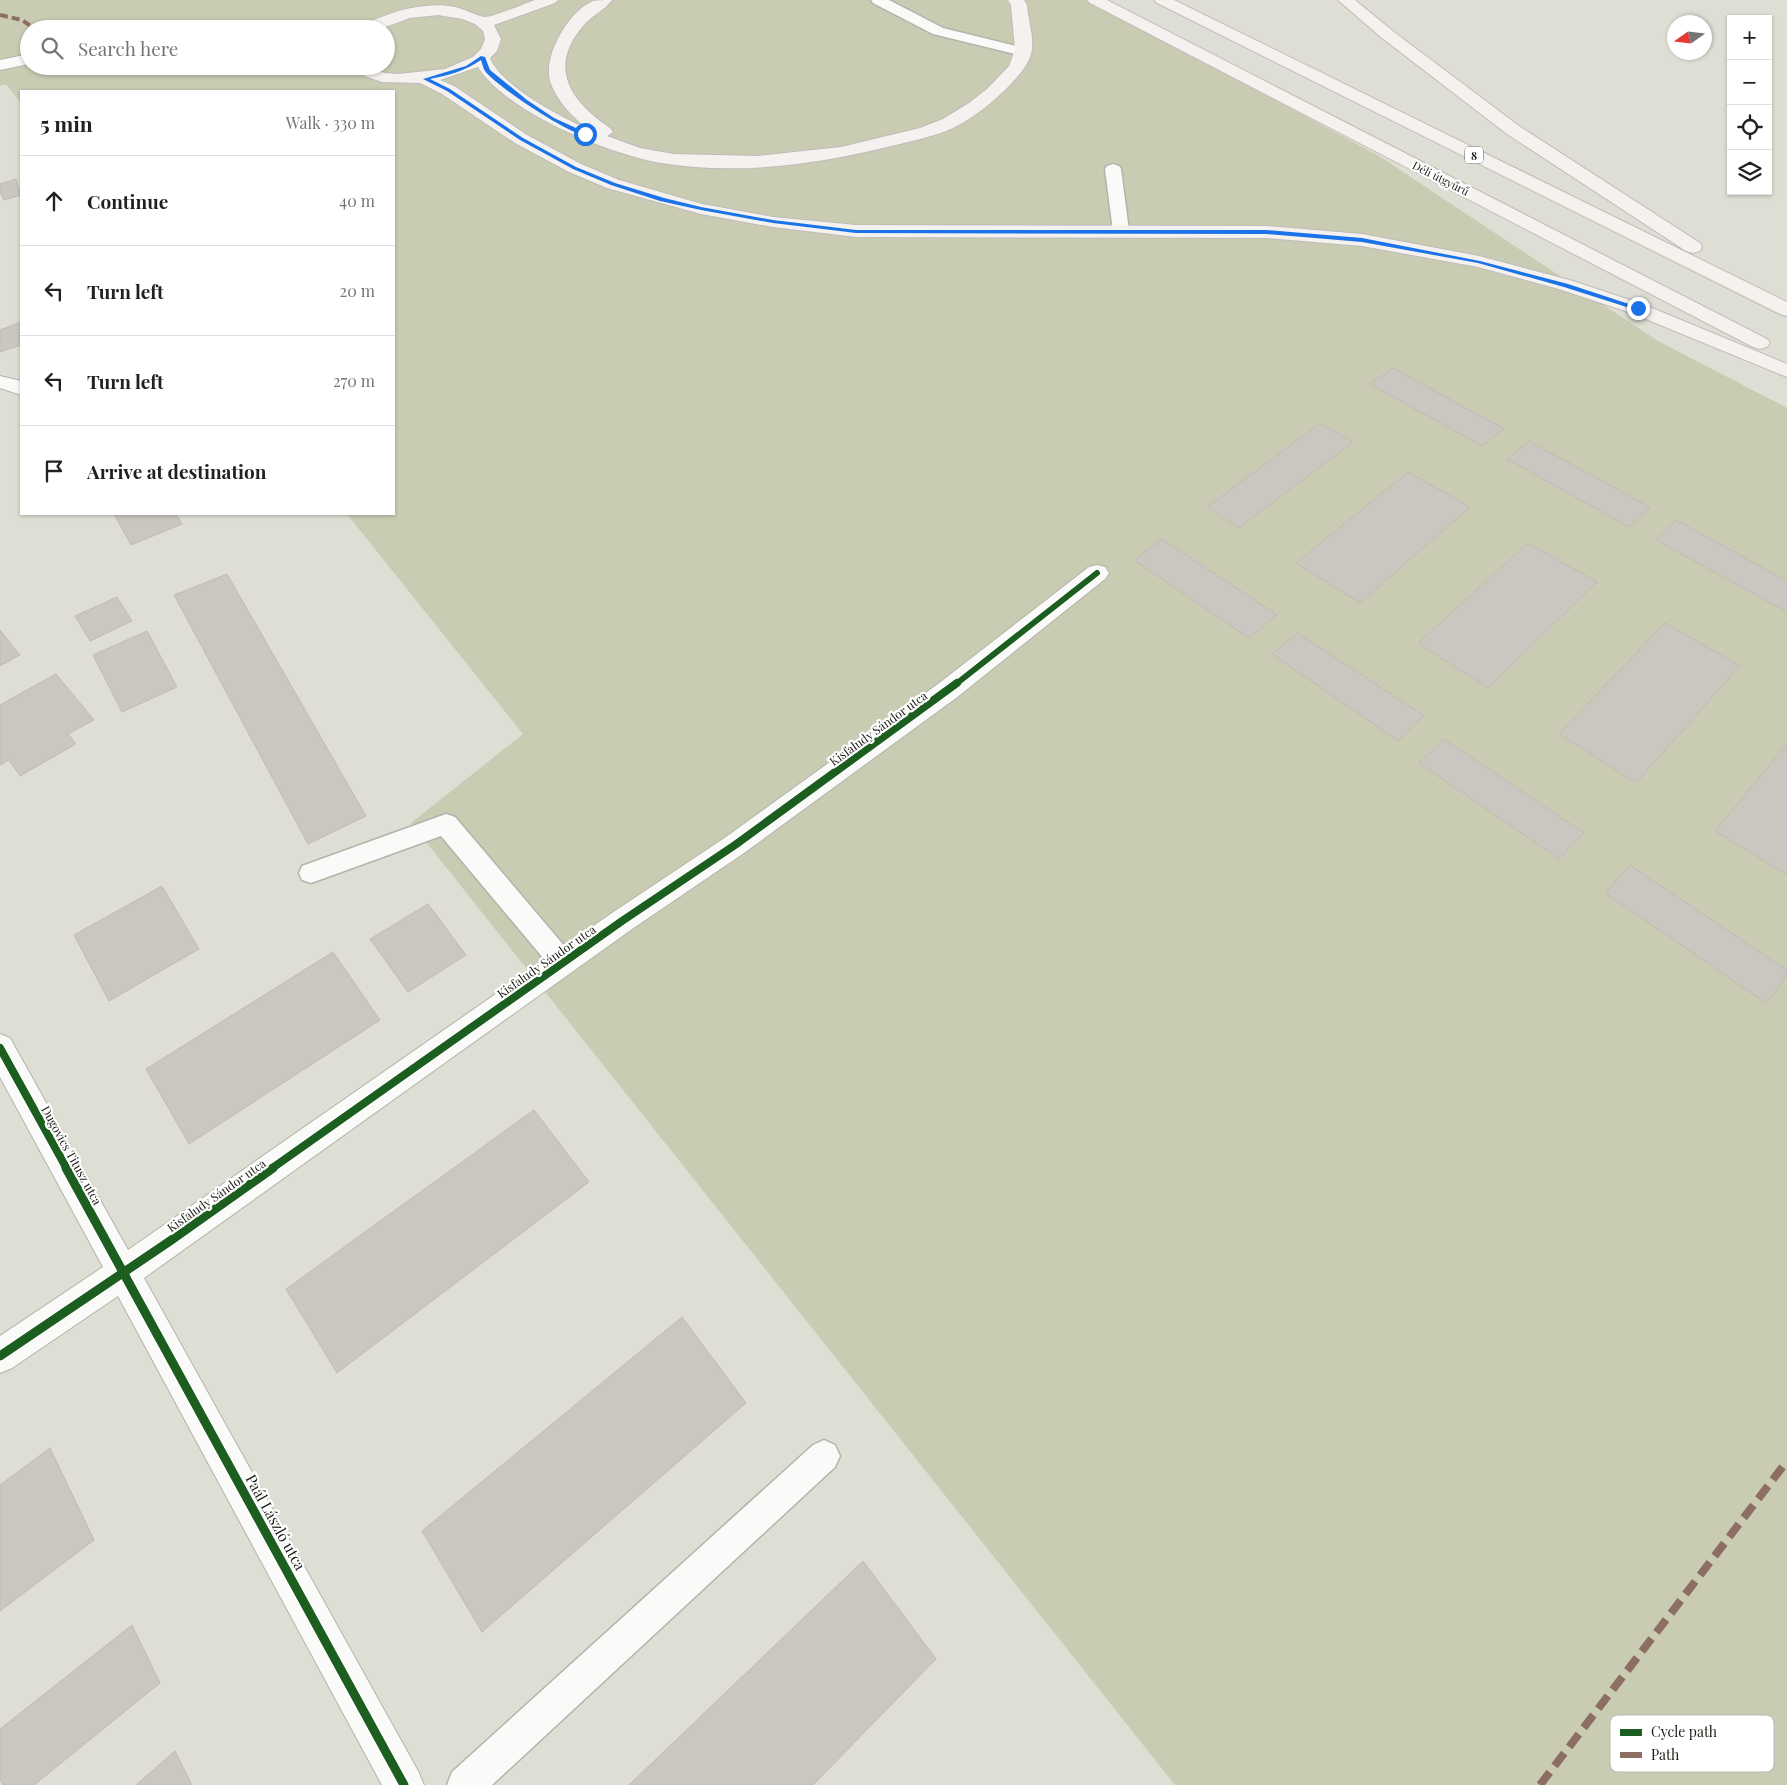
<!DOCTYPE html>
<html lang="en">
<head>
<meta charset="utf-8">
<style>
  body { margin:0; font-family:"Playfair Display",serif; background:#f6f6f6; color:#202124 }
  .controls { position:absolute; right:15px; top:15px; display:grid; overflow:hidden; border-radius:0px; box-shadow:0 1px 4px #0004 }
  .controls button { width:45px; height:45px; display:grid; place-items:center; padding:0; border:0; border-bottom:1px solid #e0e0e0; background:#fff; color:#202124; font:25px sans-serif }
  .compass { position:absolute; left:1667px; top:15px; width:45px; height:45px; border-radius:50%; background:#fff; box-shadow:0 1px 4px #0004; rotate:256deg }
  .stop { position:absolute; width:15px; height:15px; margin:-11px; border:4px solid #1a73e8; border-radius:50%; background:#fff }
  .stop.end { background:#1a73e8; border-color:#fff; box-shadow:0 1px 5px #0008 }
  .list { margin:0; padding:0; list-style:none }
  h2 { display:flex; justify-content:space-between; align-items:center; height:65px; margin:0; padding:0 20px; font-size:21px }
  h2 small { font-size:16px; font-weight:400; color:#757577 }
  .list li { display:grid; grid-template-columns:32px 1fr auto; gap:15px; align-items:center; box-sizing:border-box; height:90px; padding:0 20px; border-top:1px solid #e0e0e0 }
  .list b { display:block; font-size:19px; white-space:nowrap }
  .list em { font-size:16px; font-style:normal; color:#757577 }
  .icon { flex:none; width:28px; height:28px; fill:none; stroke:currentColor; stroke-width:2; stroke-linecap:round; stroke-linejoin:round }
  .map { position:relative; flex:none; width:1787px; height:1785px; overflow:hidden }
  .search { position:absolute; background:#fff; box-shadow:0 1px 4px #0004; left:20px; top:20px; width:375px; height:55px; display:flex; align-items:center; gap:12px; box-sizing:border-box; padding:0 18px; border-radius:28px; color:#757577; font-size:19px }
  .panel { position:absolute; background:#fff; box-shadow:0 1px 4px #0004; left:20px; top:90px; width:375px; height:425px; border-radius:0px }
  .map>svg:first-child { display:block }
</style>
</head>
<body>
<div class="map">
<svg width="1787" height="1785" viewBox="0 0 1787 1785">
  <rect width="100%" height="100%" fill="#dfded4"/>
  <!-- green -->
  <path fill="#c9cbb3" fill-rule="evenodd" d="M0,0H1089L1379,156L1658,341L1787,408V1785H1175L411,823L523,734L347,514H394V91H21V103L6,84L0,86ZM29,29H386V66H29Z"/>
  <!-- building -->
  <g fill="#cac6c0" stroke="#bfbbb5">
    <path d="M16,179L21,195L4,200L0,192V184Z"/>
    <path d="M21,322V345L0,352V330Z"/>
    <path d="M1393,368L1504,429L1482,446L1370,384Z"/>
    <path d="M1320,423L1353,442L1239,528L1207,507Z"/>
    <path d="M1529,441L1650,507L1629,527L1507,459Z"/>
    <path d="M1408,472L1470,507L1360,603L1296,563Z"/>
    <path d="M114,514H176L182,524L131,545Z"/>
    <path d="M1676,520L1787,581V612L1656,540Z"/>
    <path d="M1162,539L1277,615L1249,638L1134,560Z"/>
    <path d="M1528,543L1597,582L1488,688L1418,643Z"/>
    <path d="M227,574L366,816L308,844L174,595Z"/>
    <path d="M117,597L132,621L90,641L75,616Z"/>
    <path d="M1665,623L1740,666L1636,783L1559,734Z"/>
    <path d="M0,630L20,655L0,666Z"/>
    <path d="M147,631L177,687L122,712L93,655Z"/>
    <path d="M1298,633L1424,716L1398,741L1272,654Z"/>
    <path d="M56,674L94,720L68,734L76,744L20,776L9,760L0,765V705Z"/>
    <path d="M1444,739L1584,833L1559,859L1419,763Z"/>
    <path d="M1787,744V875L1715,831Z"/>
    <path d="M1630,865L1787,970V976L1766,1003L1605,893Z"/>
    <path d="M162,886L199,949L109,1001L74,935Z"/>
    <path d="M428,904L466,955L408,992L370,939Z"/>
    <path d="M333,952L380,1020L189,1144L146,1069Z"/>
    <path d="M534,1110L589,1182L337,1373L286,1289Z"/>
    <path d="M682,1317L746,1403L482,1632L422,1531Z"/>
    <path d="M50,1448L94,1540L0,1611V1485Z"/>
    <path d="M863,1561L936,1659L813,1785H629Z"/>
    <path d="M132,1625L160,1683L34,1785H3L0,1779V1729Z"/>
    <path d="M175,1751L192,1785H136Z"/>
  </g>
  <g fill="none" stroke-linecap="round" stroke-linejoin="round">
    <defs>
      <g id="service">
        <path d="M871,0H889L943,28L1028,49L1030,52L1028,55L1023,56L933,34L873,3Z"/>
        <path d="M1113,164L1119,166L1121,169L1129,231L1127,235H1115L1113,231L1105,169L1107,166Z"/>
        <path d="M446,814L455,817L572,955L576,963L572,971L563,974L554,971L441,836L311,883L302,880L299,873L302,866Z"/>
        <path d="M824,1440L835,1445L840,1456L835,1467L492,1785H447L452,1772L813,1445Z"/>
      </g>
      <g id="minor">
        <path d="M0,376L21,381V395L0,388Z"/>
        <path d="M1097,565L1105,567L1109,573L1105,579L956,698L744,853L632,929L144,1278L418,1771L424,1785H382L118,1296L12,1368L0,1373V1336L103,1267L0,1077V1034L10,1038L128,1250L612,913L726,837L938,684L1089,567Z"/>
      </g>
      <path id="tertiary" d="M29,54V64L0,70V60Z"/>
      <g id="primary">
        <path d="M535,0H558L555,3L494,25L501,39L497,51L490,58C501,86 561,117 588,129C572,117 556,100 550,81C543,55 569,11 593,1C598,0 606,0 612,0C605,10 591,16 583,26C547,68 571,102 610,128L613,132L607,136L640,148L674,154L758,156L841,147L920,128L943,119L969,103L987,89L1009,66L1015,50L1011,5L1008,0H1024L1027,5C1028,20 1035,39 1031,54C1028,66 1018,76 1010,85C993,102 975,117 953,128C933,137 912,141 891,146C816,165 733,176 655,162C605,152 506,112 478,67L440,80L454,86L527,135L581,164L619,180L702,204L773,217L856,225L1266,226L1362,234L1479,256L1573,281L1645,305L1787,364V377L1631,313L1559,289L1478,267L1362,246L1266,238L856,237L773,227L701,214L607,188L569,172L515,143L442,94L420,83L382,82L362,75L350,66H370L384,73L398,74L445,69L473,57L481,49L485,39L483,31L475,24L462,19L438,15L410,18L380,29H359L361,26C390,12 423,1 455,7C465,9 474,15 484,17C491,18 526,3 535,0Z"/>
        <path d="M1087,0H1107L1767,339L1770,343L1767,347L1760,349L1753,347L1090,3Z"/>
        <path d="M1154,0H1174L1787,302V316L1780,314L1157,3Z"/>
        <path d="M1338,0H1355L1394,32L1519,126L1700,243L1702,247L1700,251L1693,253L1686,251L1507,134L1382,38Z"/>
      </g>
    </defs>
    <!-- service casing -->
    <use href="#service" stroke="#b4b3ab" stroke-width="3"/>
    <!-- minor casing -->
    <use href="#minor" stroke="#b4b3ab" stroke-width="2"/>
    <!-- tertiary casing -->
    <use href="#tertiary" stroke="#b4b3ab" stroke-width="2"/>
    <!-- primary casing -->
    <use href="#primary" stroke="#bdbcb8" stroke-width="2"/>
    <!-- service -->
    <use href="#service" fill="#fafaf9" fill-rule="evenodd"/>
    <!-- minor -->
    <use href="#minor" fill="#fafaf9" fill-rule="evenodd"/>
    <!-- tertiary -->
    <use href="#tertiary" fill="#fafaf9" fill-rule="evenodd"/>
    <!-- primary -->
    <use href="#primary" fill="#f4f1ef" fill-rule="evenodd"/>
    <!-- quiet-far1 -->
    <path stroke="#8d6e63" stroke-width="4" stroke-dasharray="8 4" stroke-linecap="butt" d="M0,15L22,20L35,29"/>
    <!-- quiet -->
    <path stroke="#8d6e63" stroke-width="8" stroke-dasharray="16 8" stroke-linecap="butt" d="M1540,1785L1787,1461"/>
    <defs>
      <path id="cycleway-far2" d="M956,684L1097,573"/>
      <g id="cycleway-far1">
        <path d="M0,1048L67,1169"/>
        <path d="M271,1169L622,921L735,845L957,683"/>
      </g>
      <g id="cycleway">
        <path d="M66,1168L404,1785"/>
        <path d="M0,1356L170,1241L273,1168"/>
      </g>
    </defs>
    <!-- cycleway-far2 casing -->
    <use href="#cycleway-far2" stroke="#fff" stroke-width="9"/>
    <!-- cycleway-far1 casing -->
    <use href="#cycleway-far1" stroke="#fff" stroke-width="11"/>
    <!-- cycleway casing -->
    <use href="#cycleway" stroke="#fff" stroke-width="12"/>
    <!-- cycleway-far2 -->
    <use href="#cycleway-far2" stroke="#1b5e20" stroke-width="6"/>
    <!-- cycleway-far1 -->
    <use href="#cycleway-far1" stroke="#1b5e20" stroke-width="8"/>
    <!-- cycleway -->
    <use href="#cycleway" stroke="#1b5e20" stroke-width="9"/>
  </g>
  <!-- route -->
  <path fill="#1a73e8" d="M481,56L485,57L490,70L527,100L554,118L587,133V136C570,135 496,86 485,71C483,68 482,63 481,60C465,71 449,75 430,79L450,89L523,138L576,167L615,183L664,198L701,207L773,220L856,230H1266L1362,238L1480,261L1568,284L1641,308L1636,310L1564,287L1478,263L1362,242L1266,234L856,233L773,223L701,210L660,201L611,185L573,169L520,140L447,91L423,79L466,66Z"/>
  <g text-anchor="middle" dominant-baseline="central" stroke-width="4.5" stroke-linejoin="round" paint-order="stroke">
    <!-- shield labels -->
    <rect fill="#fff" stroke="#5f5e5a" stroke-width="1" x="1465" y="146.5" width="18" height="17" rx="4"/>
    <g font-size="11" font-weight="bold" fill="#1a1913">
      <text x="1474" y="155">8</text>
    </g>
    <!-- far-street labels -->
    <g font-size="11" fill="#1a1913" stroke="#fff">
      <text transform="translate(1441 178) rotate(27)">Déli útgyűrű</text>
    </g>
    <!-- street labels -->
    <g font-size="12" fill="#1a1913" stroke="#fff">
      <text transform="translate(878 728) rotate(-36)">Kisfaludy Sándor utca</text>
      <text transform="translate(546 961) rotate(-35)">Kisfaludy Sándor utca</text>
      <text transform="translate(72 1155) rotate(61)">Dugovics Titusz utca</text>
      <text transform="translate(216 1195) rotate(-35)">Kisfaludy Sándor utca</text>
    </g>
    <!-- near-street labels -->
    <g font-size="15" fill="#1a1913" stroke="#fff">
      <text transform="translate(276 1522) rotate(61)">Paál László utca</text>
    </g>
  </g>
  <!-- legend -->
  <rect x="1610" y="1715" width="164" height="57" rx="8" fill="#fff" stroke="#babab8" stroke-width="1"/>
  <rect x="1620" y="1729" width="22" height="7" fill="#1b5e20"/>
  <rect x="1620" y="1752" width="22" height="6" fill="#8d6e63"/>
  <g font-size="14" fill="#1a1913">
    <text x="1651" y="1737">Cycle path</text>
    <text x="1651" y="1760">Path</text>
  </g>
</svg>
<div class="controls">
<button>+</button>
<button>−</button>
<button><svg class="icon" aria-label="locate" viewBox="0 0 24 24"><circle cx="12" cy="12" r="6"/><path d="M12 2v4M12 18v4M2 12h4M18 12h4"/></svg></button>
<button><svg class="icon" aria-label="layers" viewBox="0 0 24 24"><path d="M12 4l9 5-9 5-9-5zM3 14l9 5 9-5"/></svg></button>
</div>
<svg class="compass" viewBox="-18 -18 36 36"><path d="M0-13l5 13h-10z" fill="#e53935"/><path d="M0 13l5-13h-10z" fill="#757577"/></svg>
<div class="stop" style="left:585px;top:134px"></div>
<div class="stop end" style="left:1638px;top:308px"></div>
<div class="search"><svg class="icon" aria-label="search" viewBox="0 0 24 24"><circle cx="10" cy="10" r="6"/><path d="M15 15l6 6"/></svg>Search here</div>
<section class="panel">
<h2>5 min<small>Walk · 330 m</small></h2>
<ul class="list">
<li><svg class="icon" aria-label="ahead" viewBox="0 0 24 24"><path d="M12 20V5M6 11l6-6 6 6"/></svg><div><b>Continue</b></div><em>40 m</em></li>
<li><svg class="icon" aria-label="left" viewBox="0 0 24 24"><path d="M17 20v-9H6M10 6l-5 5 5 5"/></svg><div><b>Turn left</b></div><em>20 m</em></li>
<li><svg class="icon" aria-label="left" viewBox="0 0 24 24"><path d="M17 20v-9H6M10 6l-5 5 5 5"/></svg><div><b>Turn left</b></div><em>270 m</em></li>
<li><svg class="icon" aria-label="arrive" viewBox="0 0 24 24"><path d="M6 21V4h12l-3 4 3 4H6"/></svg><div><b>Arrive at destination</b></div></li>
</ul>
</section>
</div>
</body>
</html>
